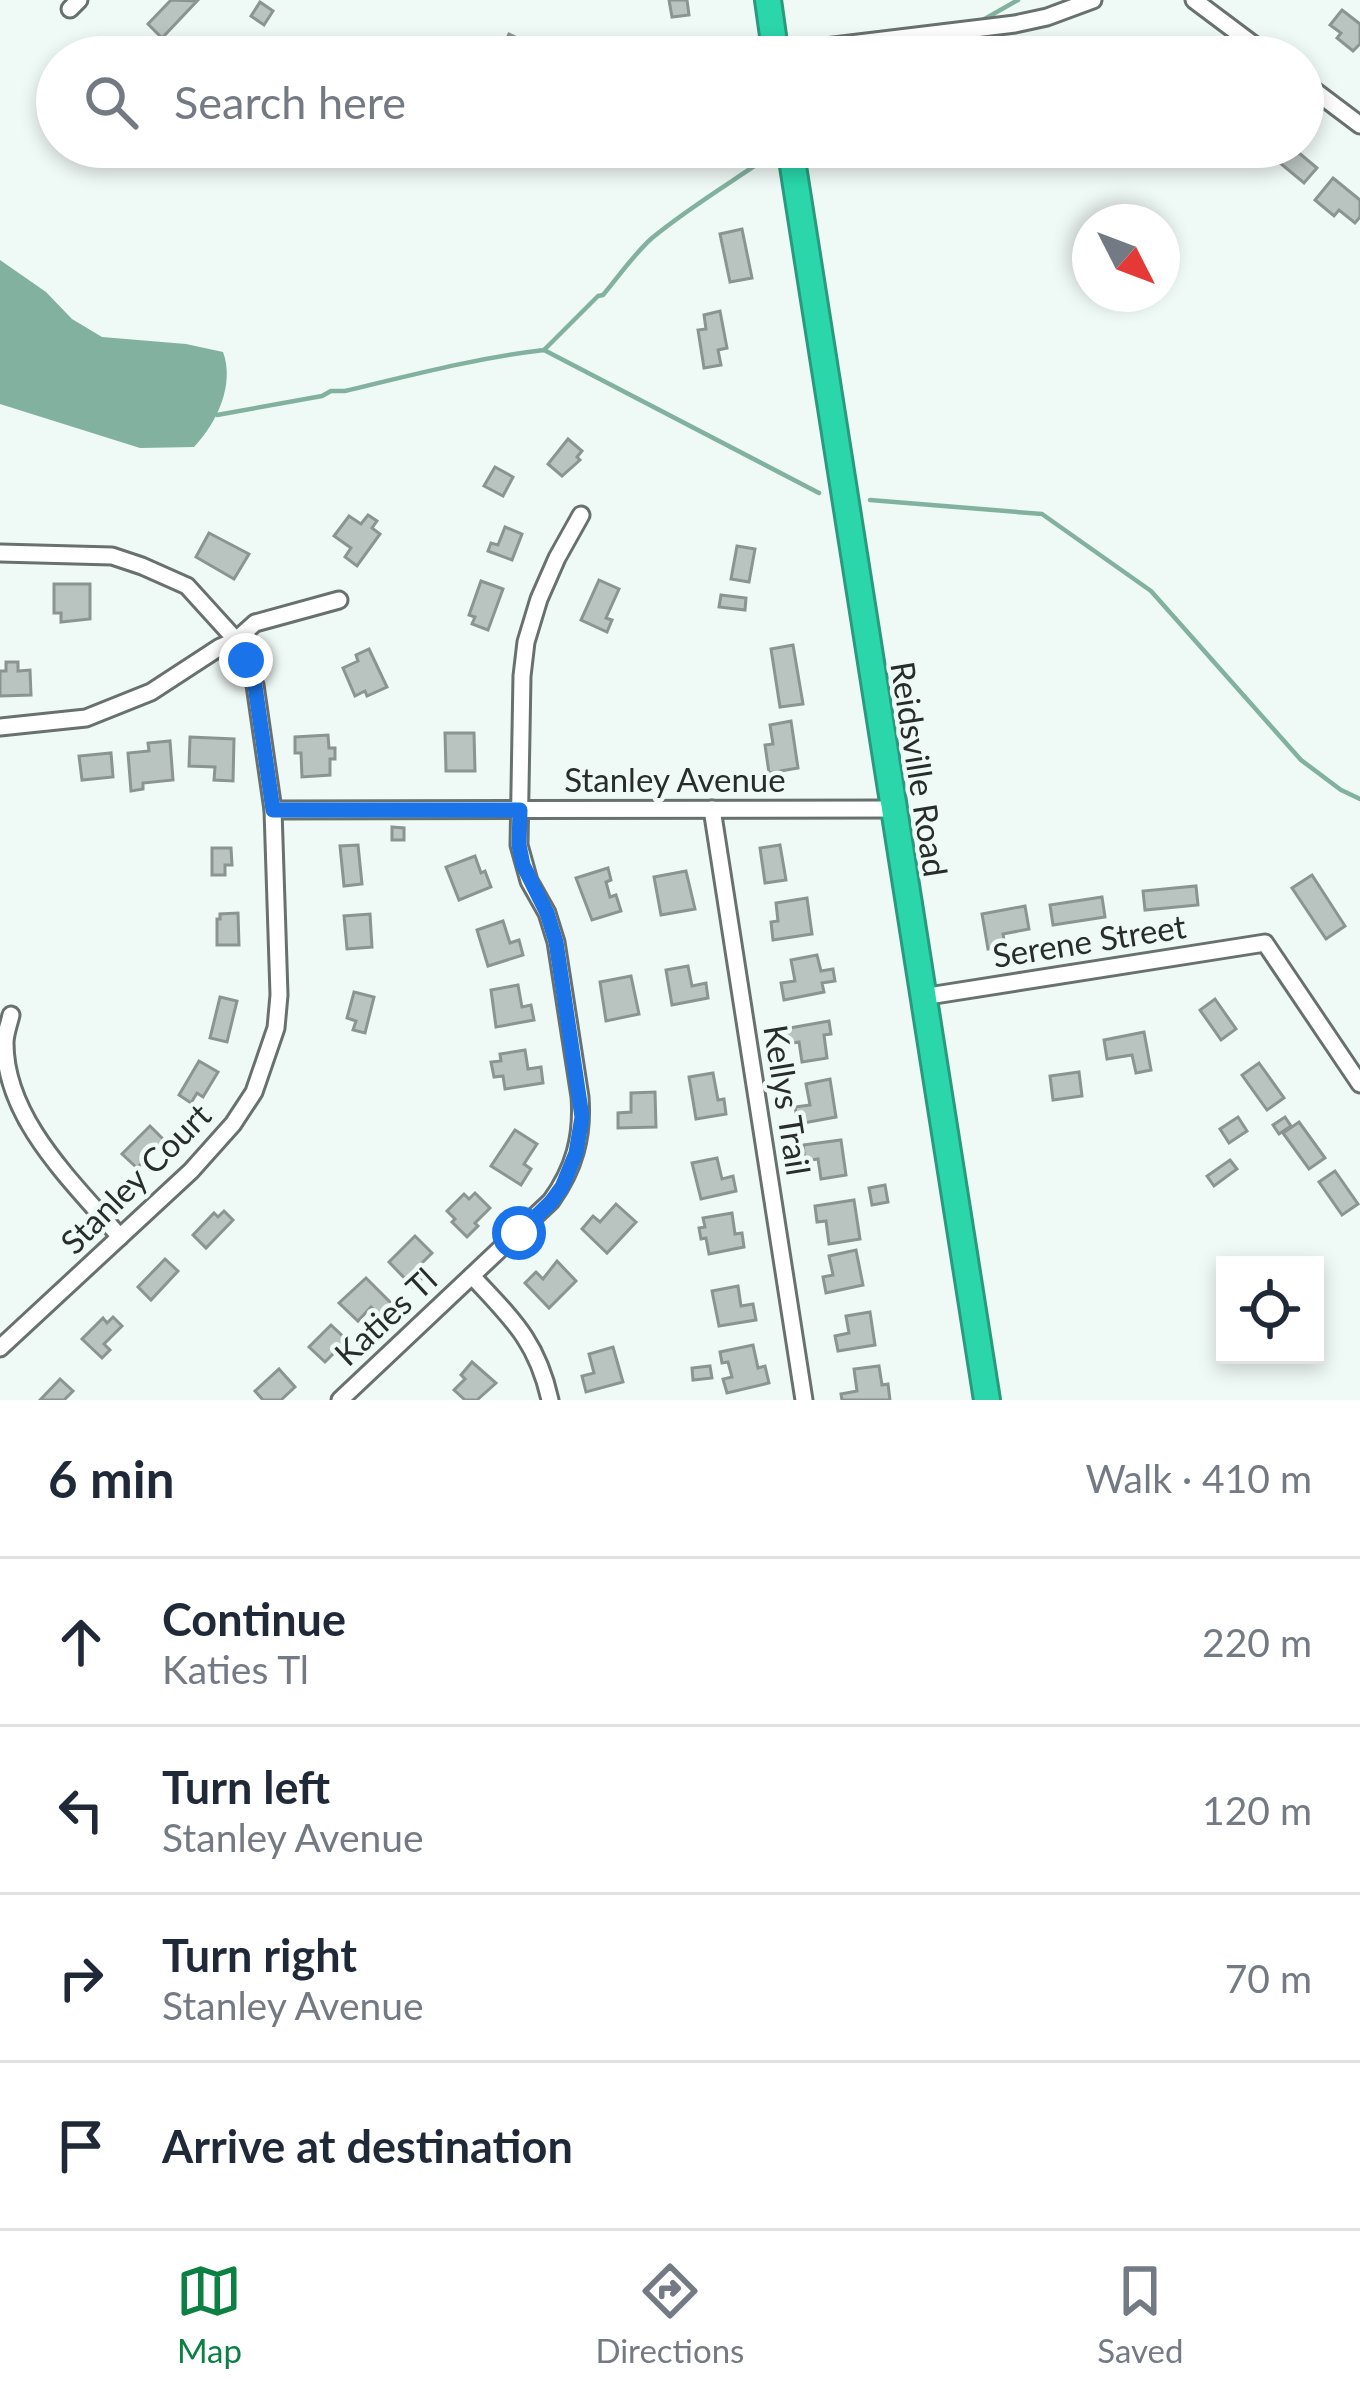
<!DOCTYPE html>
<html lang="en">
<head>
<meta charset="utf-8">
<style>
  body { margin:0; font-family:Lato,sans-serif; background:#f6f6f7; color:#1f2937 }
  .controls { position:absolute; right:36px; bottom:36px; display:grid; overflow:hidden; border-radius:0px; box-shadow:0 6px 18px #0003 }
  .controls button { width:108px; height:108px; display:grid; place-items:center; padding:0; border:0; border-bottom:3px solid #e0e1e3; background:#fff; color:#1f2937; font:60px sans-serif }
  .compass { position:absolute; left:1072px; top:204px; width:108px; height:108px; border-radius:50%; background:#fff; box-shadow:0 6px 18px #0003; rotate:132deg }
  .stop { position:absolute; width:36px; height:36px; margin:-27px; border:9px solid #1a73e8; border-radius:50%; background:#fff }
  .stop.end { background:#1a73e8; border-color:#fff; box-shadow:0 3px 12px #0008 }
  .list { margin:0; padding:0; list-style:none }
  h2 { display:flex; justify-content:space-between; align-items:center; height:156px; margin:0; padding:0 48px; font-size:51px }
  h2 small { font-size:39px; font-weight:400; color:#747a83 }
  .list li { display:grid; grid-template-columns:78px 1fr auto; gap:36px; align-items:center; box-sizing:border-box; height:168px; padding:0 48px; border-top:3px solid #e0e1e3 }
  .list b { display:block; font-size:45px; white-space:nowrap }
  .list p { margin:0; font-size:39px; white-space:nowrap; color:#747a83 }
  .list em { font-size:39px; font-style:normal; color:#747a83 }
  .icon { flex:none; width:66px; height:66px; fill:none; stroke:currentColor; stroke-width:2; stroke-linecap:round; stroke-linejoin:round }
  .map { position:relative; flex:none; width:1360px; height:1400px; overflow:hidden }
  .search { position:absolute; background:#fff; box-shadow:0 6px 18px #0003; left:36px; right:36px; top:36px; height:132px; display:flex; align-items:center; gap:30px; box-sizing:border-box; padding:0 42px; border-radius:66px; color:#747a83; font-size:45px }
  .sheet { height:828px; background:#fff }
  nav { display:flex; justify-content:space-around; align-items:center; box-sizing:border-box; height:168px; border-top:3px solid #e0e1e3; background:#fff; font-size:33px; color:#747a83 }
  nav a { display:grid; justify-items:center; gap:6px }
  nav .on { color:#0b8043 }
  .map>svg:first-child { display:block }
</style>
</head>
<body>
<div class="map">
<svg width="1360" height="1400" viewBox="0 0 1360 1400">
  <rect width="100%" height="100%" fill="#eff9f5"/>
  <!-- water -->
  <path fill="#82b19f" d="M0,260L46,292L72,319L102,337L186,344L223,352C235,384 217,423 194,447L140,448L0,404Z"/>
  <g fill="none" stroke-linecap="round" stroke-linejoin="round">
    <!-- stream -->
    <g stroke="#82b19f" stroke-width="4.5">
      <path d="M981,21L1018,0"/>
      <path d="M921,57L957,37"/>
      <path d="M544,350L598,296L603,295C619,276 634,254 652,238C693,204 739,178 782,147"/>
      <path d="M213,412L217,415L322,396L331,391H345C412,375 476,358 544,350L819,493"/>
      <path d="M870,500L1042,514L1151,591L1301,760L1341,790L1360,799"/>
    </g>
  </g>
  <!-- building -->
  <g fill="#b9c3bf" stroke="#8b9491" stroke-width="3">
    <path d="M171,0L197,1L162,38L148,24Z"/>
    <path d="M669,0H687L689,15L672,17Z"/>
    <path d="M260,2L273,11L264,25L251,16Z"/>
    <path d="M1342,10L1360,24V44L1353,51L1337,38L1341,33L1330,25Z"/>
    <path d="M509,34L532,45L526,57H498Z"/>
    <path d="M139,45L151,57H121L130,47L134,50Z"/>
    <path d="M1283,147H1292L1317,168L1304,183L1274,158Z"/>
    <path d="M1333,178L1360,200V217L1355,223L1339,210L1334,216L1315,200Z"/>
    <path d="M742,229L752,278L730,282L720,234Z"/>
    <path d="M720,311L727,348L718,350L721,365L704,368L698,330L706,329L704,315Z"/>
    <path d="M568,439L582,451L577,457L580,460L562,476L548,464Z"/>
    <path d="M495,467L513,477L503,496L484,486Z"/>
    <path d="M368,515L377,521L372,528L380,534L357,566L345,557L351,548L334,536L349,516L361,524Z"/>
    <path d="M505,527L522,534L512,560L488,551L491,543L498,545Z"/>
    <path d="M209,533L249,554L234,579L196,557Z"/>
    <path d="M737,546L755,549L749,582L731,579Z"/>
    <path d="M599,580L619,589L606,618L612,620L607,632L581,620Z"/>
    <path d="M481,581L503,589L488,630L472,624L475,617L469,615Z"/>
    <path d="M54,584H90V619L61,622V613H54Z"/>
    <path d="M721,595L746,598L745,610L719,607Z"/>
    <path d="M793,645L803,704L780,707L771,649Z"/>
    <path d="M369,649L387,687L367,696L365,691L355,696L343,668L358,661L356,655Z"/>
    <path d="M6,662H18V671L30,670L31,695L0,696V671H6Z"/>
    <path d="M791,721L798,768L769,773L765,745L773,744L770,725Z"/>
    <path d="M445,733H474L475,771H446Z"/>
    <path d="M328,735L329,748H335V759H330V775L302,777L301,753H295V737Z"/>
    <path d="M190,737L234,739L233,781L214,780L215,767L189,766Z"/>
    <path d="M170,741L173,780L143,783V789L131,791L128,753L149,751L148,743Z"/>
    <path d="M111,753L113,777L82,780L79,756Z"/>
    <path d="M392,827L404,828V840H392Z"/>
    <path d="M358,845L362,884L344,886L340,846Z"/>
    <path d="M780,845L786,880L765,883L760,848Z"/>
    <path d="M212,848H231L232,865H225V875H212Z"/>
    <path d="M475,856L481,873L485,871L491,887L459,900L446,867Z"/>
    <path d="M608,868L611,880L606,882L610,897L616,895L621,911L592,920L576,878Z"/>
    <path d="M686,871L695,909L661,915L654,877Z"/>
    <path d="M1312,875L1345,926L1326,939L1292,888Z"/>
    <path d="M1196,886L1198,905L1145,910L1143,891Z"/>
    <path d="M1102,897L1105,917L1053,925L1050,905Z"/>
    <path d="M807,898L812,934L773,940L771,922L778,921L776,903Z"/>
    <path d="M1025,906L1029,929L1003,934L1005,946L988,949L982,914Z"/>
    <path d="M238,913L239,945H217V919H220V914Z"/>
    <path d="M370,914L372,947L347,949L344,916Z"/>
    <path d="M503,921L510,943L519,940L523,955L488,966L477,930Z"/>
    <path d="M817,955L821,971L833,969L835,981L822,983L824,992L784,1000L781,983L795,981L791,960Z"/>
    <path d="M688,966L692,986L706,983L708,998L672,1005L666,970Z"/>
    <path d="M631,976L639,1014L606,1021L600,982Z"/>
    <path d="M518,985L522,1007L531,1005L534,1020L496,1027L491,990Z"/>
    <path d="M354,992L374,997L365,1033L353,1030L356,1021L347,1018Z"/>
    <path d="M220,997L237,1001L227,1042L210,1038Z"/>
    <path d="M1215,999L1236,1029L1221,1040L1200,1010Z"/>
    <path d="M829,1021L831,1034L824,1035L827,1058L802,1062L799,1042L787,1044L784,1029Z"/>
    <path d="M1144,1032L1151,1070L1136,1073L1132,1055L1107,1059L1104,1040Z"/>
    <path d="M525,1050L528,1069L541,1067L543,1083L505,1089L503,1076L494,1077L491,1062L501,1061L500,1054Z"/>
    <path d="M199,1061L218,1072L203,1097L197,1093L191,1103L179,1095Z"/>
    <path d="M1259,1063L1284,1098L1267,1110L1242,1075Z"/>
    <path d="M1079,1072L1082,1096L1053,1100L1050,1076Z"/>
    <path d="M713,1073L718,1100L724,1099L726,1114L696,1119L689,1077Z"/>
    <path d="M830,1079L836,1117L798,1124L795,1107L810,1105L806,1084Z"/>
    <path d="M655,1092L656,1127L618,1128V1113L631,1112V1093Z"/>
    <path d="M1238,1117L1247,1131L1229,1143L1220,1129Z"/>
    <path d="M1285,1117L1291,1126L1279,1134L1273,1125Z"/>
    <path d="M1299,1122L1325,1158L1309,1169L1283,1133Z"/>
    <path d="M150,1126L164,1140L137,1168L122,1154Z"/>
    <path d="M515,1130L537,1144L524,1164L531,1169L521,1185L491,1166Z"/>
    <path d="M841,1140L846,1175L821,1179L818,1159L805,1161L803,1145Z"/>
    <path d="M717,1158L722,1179L733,1176L736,1191L701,1199L692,1163Z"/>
    <path d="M1230,1160L1237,1169L1214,1186L1207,1176Z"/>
    <path d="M1335,1171L1358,1204L1342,1215L1319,1182Z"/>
    <path d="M885,1185L888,1202L872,1205L869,1188Z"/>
    <path d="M475,1193L490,1208L475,1223L478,1226L467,1237L452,1222L455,1219L447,1211L464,1194L469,1199Z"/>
    <path d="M854,1200L860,1239L829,1244L826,1221L817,1222L815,1206Z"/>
    <path d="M616,1204L636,1222L607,1253L582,1229L593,1216L600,1222Z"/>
    <path d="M224,1211L233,1220L206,1248L193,1235L214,1213L218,1217Z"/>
    <path d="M732,1213L735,1234L742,1233L744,1247L709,1254L706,1238L701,1239L699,1228L705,1227L703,1218Z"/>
    <path d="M415,1236L432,1253L416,1269L424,1277L413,1287L389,1262Z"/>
    <path d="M856,1250L863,1285L826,1293L823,1277L833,1275L829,1256Z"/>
    <path d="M165,1259L178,1271L151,1300L138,1287Z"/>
    <path d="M557,1261L576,1281L549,1308L525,1283L536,1272L543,1279Z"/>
    <path d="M366,1278L393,1305L381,1317L371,1307L358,1321L339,1303Z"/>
    <path d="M738,1286L741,1306L753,1304L756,1320L719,1326L712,1291Z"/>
    <path d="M870,1312L875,1345L838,1351L835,1336L849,1333L846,1316Z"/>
    <path d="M113,1317L122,1326L104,1344L110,1350L102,1358L82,1339L103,1318L107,1323Z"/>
    <path d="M331,1325L350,1343L343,1349L340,1347L325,1362L309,1347Z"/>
    <path d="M753,1345L758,1368L765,1366L769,1383L727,1393L723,1379L732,1377L728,1362L722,1363L720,1352Z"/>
    <path d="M613,1347L623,1382L586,1392L582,1376L594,1373L589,1354Z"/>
    <path d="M472,1362L496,1383L477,1400H465L454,1390L465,1379L461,1375Z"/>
    <path d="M710,1366L712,1378L693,1380L692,1368Z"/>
    <path d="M879,1366L882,1385L888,1384L890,1400H842L841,1394L857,1391L854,1369Z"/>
    <path d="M279,1369L295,1387L281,1400H263L255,1391Z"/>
    <path d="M60,1379L73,1391L64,1400H40Z"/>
  </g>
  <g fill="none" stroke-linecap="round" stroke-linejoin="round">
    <defs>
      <g id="minor">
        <path d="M1194,0L1270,57"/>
        <path d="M70,9L79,0"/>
        <path d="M776,53L1015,24L1047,17L1093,0"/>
        <path d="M1303,82L1360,125"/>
        <path d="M0,553L112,556L142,566L187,586L236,640L255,685L273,810L279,995L276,1028L254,1092L233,1124L191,1171L0,1348"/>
        <path d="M0,727L86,718L151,692L220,647L236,640L255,623L339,600"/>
        <path d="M712,809L804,1400"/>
        <path d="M273,810L893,809"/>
        <path d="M922,997L1265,943L1360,1084"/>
        <path d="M11,1015C9,1024 5,1034 5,1043C5,1120 74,1183 120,1237"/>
        <path d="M472,1276C512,1319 537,1341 550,1400"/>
        <path d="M340,1400L551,1201C574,1169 583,1137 580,1097L556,942L547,913L529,881L519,845L522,676L526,642L539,599L557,558L581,515"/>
      </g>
      <g id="highway">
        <path d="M768,0L776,57"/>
        <path d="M790,147L987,1400"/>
      </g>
    </defs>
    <!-- minor casing -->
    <use href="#minor" stroke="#68716d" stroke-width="21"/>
    <!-- highway casing -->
    <use href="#highway" stroke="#299a7d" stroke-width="30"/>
    <!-- minor -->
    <use href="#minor" stroke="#fff" stroke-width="15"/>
    <!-- highway -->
    <use href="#highway" stroke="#2ad6aa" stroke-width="24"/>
  </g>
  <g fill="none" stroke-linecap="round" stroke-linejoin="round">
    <!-- route -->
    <path stroke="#1a73e8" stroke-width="15" d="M246,660L255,686L273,810H520L519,845L523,865L547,913L556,942L582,1117L576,1153L562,1187L551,1202L519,1233"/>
  </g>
  <g text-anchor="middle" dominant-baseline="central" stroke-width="9" stroke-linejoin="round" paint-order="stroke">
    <!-- street labels -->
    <g font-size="33" fill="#282c2a" stroke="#eff9f5">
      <text transform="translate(920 769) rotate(81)">Reidsville Road</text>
      <text x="675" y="779">Stanley Avenue</text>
      <text transform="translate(1089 940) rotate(-9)">Serene Street</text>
      <text transform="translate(788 1100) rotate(81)">Kellys Trail</text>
      <text transform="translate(135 1178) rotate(-45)">Stanley Court</text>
      <text transform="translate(385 1316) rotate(-43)">Katies Tl</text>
    </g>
  </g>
</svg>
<div class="controls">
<button><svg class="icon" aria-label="locate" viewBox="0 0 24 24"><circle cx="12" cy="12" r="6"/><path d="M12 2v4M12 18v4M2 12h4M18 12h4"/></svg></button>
</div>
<svg class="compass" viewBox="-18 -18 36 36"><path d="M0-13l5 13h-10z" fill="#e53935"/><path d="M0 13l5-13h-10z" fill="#747a83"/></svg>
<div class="stop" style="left:519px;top:1233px"></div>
<div class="stop end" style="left:246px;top:660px"></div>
<div class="search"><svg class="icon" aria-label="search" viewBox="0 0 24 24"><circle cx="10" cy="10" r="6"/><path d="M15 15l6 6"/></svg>Search here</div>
</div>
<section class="sheet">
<h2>6 min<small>Walk · 410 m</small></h2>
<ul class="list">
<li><svg class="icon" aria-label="ahead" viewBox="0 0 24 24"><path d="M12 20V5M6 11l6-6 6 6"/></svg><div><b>Continue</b><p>Katies Tl</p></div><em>220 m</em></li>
<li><svg class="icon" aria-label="left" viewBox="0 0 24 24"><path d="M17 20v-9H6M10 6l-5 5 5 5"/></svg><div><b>Turn left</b><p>Stanley Avenue</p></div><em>120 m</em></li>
<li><svg class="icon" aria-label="right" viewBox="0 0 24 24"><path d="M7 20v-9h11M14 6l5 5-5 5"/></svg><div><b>Turn right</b><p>Stanley Avenue</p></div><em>70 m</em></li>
<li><svg class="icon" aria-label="arrive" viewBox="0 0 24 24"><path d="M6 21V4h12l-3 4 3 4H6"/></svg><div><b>Arrive at destination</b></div></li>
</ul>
</section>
<nav>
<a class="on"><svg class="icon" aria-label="map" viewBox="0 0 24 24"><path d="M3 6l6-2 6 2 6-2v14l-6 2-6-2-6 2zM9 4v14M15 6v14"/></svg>Map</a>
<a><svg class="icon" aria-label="directions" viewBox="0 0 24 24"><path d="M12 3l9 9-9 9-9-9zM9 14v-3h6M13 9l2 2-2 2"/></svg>Directions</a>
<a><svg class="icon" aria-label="saved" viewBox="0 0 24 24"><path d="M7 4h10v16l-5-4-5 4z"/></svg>Saved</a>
</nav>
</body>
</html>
